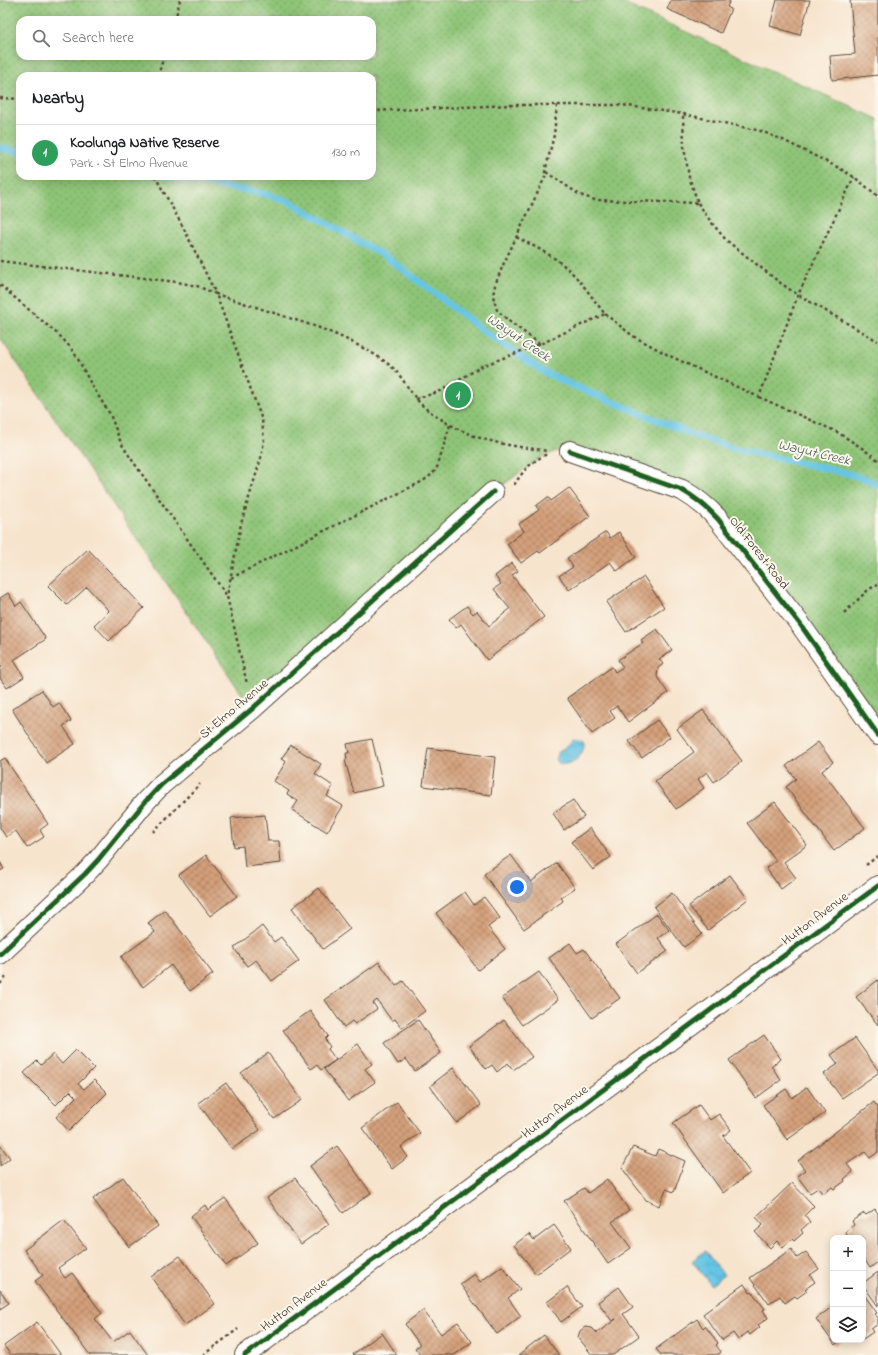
<!DOCTYPE html>
<html lang="en">
<head>
<meta charset="utf-8">
<style>
  body { margin:0; font-family:"Indie Flower",sans-serif; background:#f6f6f6; color:#202124 }
  .controls { position:absolute; right:12px; bottom:12px; display:grid; overflow:hidden; border-radius:8px; box-shadow:0 2px 10px #0003 }
  .controls button { width:36px; height:36px; display:grid; place-items:center; padding:0; border:0; border-bottom:1px solid #e0e0e0; background:#fff; color:#202124; font:20px sans-serif }
  .you { position:absolute; left:517px; top:887px; width:14px; height:14px; margin:-10px; border:3px solid #fff; border-radius:50%; background:#1a73e8; box-shadow:0 0 0 6px #1a73e833 }
  .badge { display:grid; place-items:center; width:26px; height:26px; border-radius:50%; background:#1f6fb2; color:#fff; font-size:13px; font-weight:700 }
  .pin { position:absolute; translate:-50% -50%; border:2px solid #fff; box-shadow:0 1px 4px #0006 }
  .list { margin:0; padding:0; list-style:none }
  h2 { display:flex; justify-content:space-between; align-items:center; height:52px; margin:0; padding:0 16px; font-size:17px }
  h2 small { font-size:13px; font-weight:400; color:#757577 }
  .list li { display:grid; grid-template-columns:26px 1fr auto; gap:12px; align-items:center; box-sizing:border-box; height:56px; padding:0 16px; border-top:1px solid #e0e0e0 }
  .list b { display:block; font-size:15px; white-space:nowrap }
  .list p { margin:0; font-size:13px; white-space:nowrap; color:#757577 }
  .list em { font-size:13px; font-style:normal; color:#757577 }
  .icon { flex:none; width:22px; height:22px; fill:none; stroke:currentColor; stroke-width:2; stroke-linecap:round; stroke-linejoin:round }
  .map { position:relative; flex:none; width:878px; height:1355px; overflow:hidden }
  .search { position:absolute; background:#fff; box-shadow:0 2px 10px #0003; left:16px; top:16px; width:360px; height:44px; display:flex; align-items:center; gap:10px; box-sizing:border-box; padding:0 14px; border-radius:12px; color:#757577; font-size:15px }
  .panel { position:absolute; background:#fff; box-shadow:0 2px 10px #0003; left:16px; top:72px; width:360px; height:108px; border-radius:12px }
  .map>svg:first-child { display:block }
</style>
</head>
<body>
<div class="map">
<svg width="878" height="1355" viewBox="0 0 878 1355">
  <defs>
    <pattern id="green-dots" width="8" height="8" patternUnits="userSpaceOnUse"><rect width="8" height="8" fill="#8ec477"/><path d="M2 2h.1M6 6h.1" fill="none" stroke="#759f61" stroke-width="1.8" stroke-linecap="round"/></pattern>
    <pattern id="water-waves" width="16" height="10" patternUnits="userSpaceOnUse"><rect width="16" height="10" fill="#66c5e4"/><path d="M0 5q4-4 8 0t8 0" fill="none" stroke="#59a9c3"/></pattern>
    <pattern id="building-cross-hatch" width="8" height="8" patternUnits="userSpaceOnUse"><rect width="8" height="8" fill="#d4a07b"/><path d="M0 0l8 8M0 8l8-8" fill="none" stroke="#ad8364"/></pattern>
  </defs>
  <rect width="100%" height="100%" fill="#fbf7ec"/>
  <filter id="ink" filterUnits="userSpaceOnUse"><feTurbulence type="fractalNoise" baseFrequency=".025" numOctaves="2"/><feDisplacementMap in="SourceGraphic" scale="8" xChannelSelector="R" yChannelSelector="G"/><feConvolveMatrix kernelMatrix="1 2 1 2 8 2 1 2 1" color-interpolation-filters="sRGB"/></filter>
  <filter id="wash" filterUnits="userSpaceOnUse"><feTurbulence type="fractalNoise" baseFrequency=".012" numOctaves="4" result="noise"/><feDisplacementMap in="SourceGraphic" scale="16" xChannelSelector="R" yChannelSelector="G"/><feGaussianBlur stdDeviation="0.9" result="paint"/><feColorMatrix in="noise" values="0 0 0 0 0 0 0 0 0 0 0 0 0 0 0 0 0 1.4 0 .05"/><feComposite in="paint" operator="in"/></filter>
  <g filter="url(#wash)">
    <rect width="100%" height="100%" fill="#f7e4cd"/>
    <!-- green -->
    <path fill="url(#green-dots)" stroke="#64774a" fill-rule="evenodd" d="M0,0H616L878,119V735L711,510L561,451L554,452L542,457L493,492L252,709L0,338ZM20,20H372V56H20ZM20,76H372V176H20Z"/>
    <!-- water -->
    <g fill="url(#water-waves)" stroke="#507881">
      <path d="M573,739H580L584,741C585,756 574,765 560,764L556,760L557,753L567,747Z"/>
      <path d="M705,1251L724,1275L711,1285L692,1261Z"/>
    </g>
    <g fill="none" stroke-linecap="round" stroke-linejoin="round">
      <!-- stream -->
      <g stroke="#66c5e4" stroke-width="7">
        <path d="M0,148L20,152"/>
        <path d="M164,176L266,194L290,202L386,257L432,291L482,330L544,372L574,386L696,436L737,449L846,473L869,480L878,486"/>
      </g>
    </g>
    <g id="blocks">
      <!-- building -->
      <g fill="url(#building-cross-hatch)">
        <path d="M671,0H730L727,7L731,9L721,33L667,9Z"/>
        <path d="M777,0H810L800,35L770,26Z"/>
        <path d="M850,0H878V75L832,80L830,56L855,54Z"/>
        <path d="M569,488L590,516L540,553L538,551L521,563L507,544L524,531L519,524L539,510L536,506L548,497L551,501Z"/>
        <path d="M606,532L610,538L619,532L636,557L617,571L610,562L569,590L559,576L573,567L567,558Z"/>
        <path d="M88,549L144,608L109,641L94,625L109,611L87,587L67,605L48,586Z"/>
        <path d="M512,563L518,571L512,575L544,617L487,660L461,624L456,628L449,619L467,606L473,614L477,611L489,626L510,609L494,589L501,584L495,576Z"/>
        <path d="M644,577L664,607L626,632L606,602Z"/>
        <path d="M8,593L16,606L21,602L46,639L14,660L24,677L7,688L0,678V668L2,667L0,664V598Z"/>
        <path d="M657,629L672,650L659,659L663,664L658,668L657,677L668,693L628,722L617,706L610,711L615,718L592,734L567,698L612,667L615,672L623,667L618,660L643,643L641,640Z"/>
        <path d="M42,690L53,707L59,703L71,721L63,726L75,744L46,763L12,709Z"/>
        <path d="M703,710L742,761L714,782L707,772L698,779L704,788L676,809L655,781L694,752L677,729Z"/>
        <path d="M657,720L670,737L642,758L629,741Z"/>
        <path d="M372,739L383,786L354,793L345,760L347,759L346,753H349L347,744Z"/>
        <path d="M818,742L833,762L822,771L865,828L834,851L786,787L796,779L786,766Z"/>
        <path d="M291,745L321,764L315,774L333,786L327,796L343,806L327,832L292,810L298,801L287,794L289,791L274,781L286,762L281,759Z"/>
        <path d="M428,748L495,757L491,795L423,786Z"/>
        <path d="M5,758L48,824L40,830L44,837L27,848L16,831L6,837L0,828V761Z"/>
        <path d="M573,800L584,817L564,830L553,813Z"/>
        <path d="M775,802L807,845L784,862L796,878L781,889L766,868L776,861L747,823Z"/>
        <path d="M265,815L268,841H279L281,863L245,867L243,846L234,847L231,818Z"/>
        <path d="M590,828L611,857L593,870L571,842Z"/>
        <path d="M206,855L237,896L210,916L179,875Z"/>
        <path d="M511,855L531,882L557,863L575,888L561,897L563,901L524,929L484,874Z"/>
        <path d="M0,862L4,869L0,871Z"/>
        <path d="M730,875L748,899L708,930L689,906Z"/>
        <path d="M319,888L350,929L323,949L292,908Z"/>
        <path d="M465,892L474,905L484,897L500,918L488,927L505,949L478,970L436,913Z"/>
        <path d="M672,893L702,934L684,947L654,907Z"/>
        <path d="M165,910L213,974L190,991L171,965L143,987L121,957L155,932L148,923Z"/>
        <path d="M657,914L669,930L658,938L668,951L637,973L616,944Z"/>
        <path d="M262,926L274,942L281,937L299,961L272,981L256,960L247,966L234,948Z"/>
        <path d="M570,943L577,953L584,949L620,998L592,1018L549,958Z"/>
        <path d="M379,962L396,986L403,981L425,1011L402,1028L395,1019L392,1021L377,1000L373,1003L377,1009L355,1024L352,1021L344,1027L325,1000Z"/>
        <path d="M539,972L558,1000L522,1025L502,998Z"/>
        <path d="M878,980V1025L856,997Z"/>
        <path d="M310,1011L328,1036L325,1039L330,1047L328,1049L336,1060L321,1070L317,1065L311,1069L283,1030Z"/>
        <path d="M418,1020L441,1053L415,1071L406,1059L398,1064L384,1043Z"/>
        <path d="M504,1020L532,1057L513,1070L508,1063L497,1072L492,1065L486,1069L469,1046Z"/>
        <path d="M764,1035L781,1059L771,1066L781,1080L756,1098L729,1060Z"/>
        <path d="M855,1038L878,1070V1073L842,1098L824,1074L838,1064L831,1055Z"/>
        <path d="M358,1044L372,1064L365,1069L375,1082L348,1101L324,1069Z"/>
        <path d="M76,1050L94,1068L78,1084L84,1089L94,1080L107,1093L69,1131L56,1117L76,1097L70,1091L56,1105L24,1073L37,1061L41,1065L53,1054L62,1064Z"/>
        <path d="M268,1053L302,1100L274,1119L241,1073Z"/>
        <path d="M453,1068L481,1105L457,1123L430,1086Z"/>
        <path d="M226,1083L260,1130L232,1149L198,1103Z"/>
        <path d="M807,1087L825,1113L787,1140L763,1105L786,1089L792,1098Z"/>
        <path d="M397,1102L420,1133L401,1147L408,1157L392,1169L362,1128Z"/>
        <path d="M874,1102L878,1108V1152L870,1158L865,1152L847,1164L853,1172L844,1179L845,1181L834,1189L832,1187L823,1194L818,1188L810,1193L797,1176L805,1170L798,1161Z"/>
        <path d="M699,1105L710,1120L719,1114L731,1130L723,1136L750,1173L723,1193L673,1123Z"/>
        <path d="M0,1145L10,1158L0,1166Z"/>
        <path d="M337,1146L371,1193L343,1213L310,1166Z"/>
        <path d="M633,1147L655,1156L658,1149L685,1161L674,1192L666,1189L659,1206L646,1200L622,1168Z"/>
        <path d="M123,1177L158,1226L129,1247L93,1199Z"/>
        <path d="M295,1178L329,1224L301,1244L267,1198Z"/>
        <path d="M607,1179L629,1210L612,1222L631,1248L608,1264L564,1201L584,1188L588,1193Z"/>
        <path d="M792,1183L814,1206L805,1215L810,1222L801,1230L803,1233L794,1241L792,1239L783,1247L777,1241L770,1248L755,1232L763,1225L756,1217Z"/>
        <path d="M225,1198L258,1243L226,1266L191,1216L205,1205L208,1210Z"/>
        <path d="M875,1209L878,1213V1262L870,1268L863,1257V1238H849L845,1232L854,1225L852,1221L864,1213L866,1215Z"/>
        <path d="M64,1220L86,1248L58,1268L65,1278L72,1273L102,1313L95,1319L113,1342L130,1330L148,1355H90L35,1281L43,1275L24,1250Z"/>
        <path d="M554,1225L571,1248L536,1274L514,1245L529,1234L534,1240Z"/>
        <path d="M791,1249L797,1258L806,1252L819,1269L810,1275L815,1282L805,1289L807,1291L797,1298L795,1296L785,1303L780,1296L769,1304L750,1278Z"/>
        <path d="M180,1256L215,1304L185,1325L151,1277Z"/>
        <path d="M502,1266L520,1289L508,1298L521,1316L497,1334L460,1284L474,1274L480,1282Z"/>
        <path d="M878,1272V1306L863,1285V1283Z"/>
        <path d="M744,1284L750,1293L752,1292L765,1309L763,1310L768,1318L758,1325L760,1327L750,1335L748,1332L738,1340L733,1333L722,1340L703,1314Z"/>
        <path d="M567,1287L582,1307L561,1322L547,1302Z"/>
        <path d="M619,1287L633,1307L623,1314L639,1336L613,1355H592L578,1337L580,1331L585,1327L592,1328L597,1333L616,1319L612,1321L598,1302Z"/>
        <path d="M0,1290L9,1303L0,1309Z"/>
        <path d="M865,1296L877,1313L875,1314L878,1318V1324L871,1329L873,1332L863,1339V1298Z"/>
        <path d="M833,1306V1340H841L835,1345L816,1319Z"/>
        <path d="M423,1310L441,1334L458,1322L472,1342L454,1355H420L415,1348L420,1345L405,1324Z"/>
        <path d="M697,1319L703,1328L705,1326L718,1343L716,1345L721,1352L717,1355H661L656,1349Z"/>
        <path d="M37,1322L61,1355H11L4,1346Z"/>
        <path d="M382,1333L397,1355H354L353,1354Z"/>
        <path d="M544,1335L559,1355H518Z"/>
      </g>
    </g>
  </g>
  <g filter="url(#ink)">
    <use href="#blocks" fill-opacity="0" stroke="#574638" stroke-width="1"/>
    <g fill="none" stroke-linecap="round" stroke-linejoin="round">
      <defs>
        <g id="street">
          <path d="M570,451L682,490C696,498 707,507 718,519L800,624L878,735"/>
          <path d="M0,954L85,874L98,860L145,802L162,784L252,709L493,492"/>
          <path d="M245,1355L878,886"/>
        </g>
      </defs>
      <!-- street casing -->
      <use href="#street" stroke="#574638" stroke-width="22"/>
      <!-- path -->
      <g stroke="#574638" stroke-width="2.5" stroke-dasharray="3 3" stroke-linecap="butt">
        <path d="M175,20L180,0"/>
        <path d="M158,76L164,56"/>
        <path d="M0,98L20,99"/>
        <path d="M372,111L511,105H622L683,114L761,131L783,140L839,168L854,177L878,196"/>
        <path d="M546,172L580,195L595,200L698,203L689,177L684,147L683,114"/>
        <path d="M155,176L183,227L216,294L317,327C339,335 380,354 396,371C407,384 414,400 429,411C447,424 469,436 491,441C509,446 529,448 548,451"/>
        <path d="M698,203L711,222L726,240L779,282L798,295L878,341"/>
        <path d="M0,261L177,282L197,286L216,294L262,420L264,441L261,458L241,524L227,596"/>
        <path d="M0,285L61,337L71,348L78,359L92,386L110,414L121,443L132,460L227,596L247,684"/>
        <path d="M605,314L633,336L672,357L759,397L798,295L854,177"/>
        <path d="M540,344L510,322L497,310L493,296L495,285L503,265L546,175L545,172L554,135L557,105"/>
        <path d="M759,397L837,432L862,448L878,460"/>
        <path d="M416,399L441,391L482,366L540,344L605,314C592,298 579,277 562,264C548,253 532,245 516,237"/>
        <path d="M514,485C523,471 532,460 548,454"/>
        <path d="M231,578L423,481C430,476 435,473 438,465L450,425"/>
        <path d="M844,613L869,589L878,585"/>
        <path d="M153,832L200,784"/>
        <path d="M866,865L878,856"/>
        <path d="M0,984L7,976"/>
        <path d="M203,1355L238,1329"/>
      </g>
      <!-- street -->
      <use href="#street" stroke="#fff" stroke-width="20"/>
      <defs>
        <g id="cycleway">
          <path d="M570,451L682,490C696,498 707,507 718,519L800,624L878,735"/>
          <path d="M0,954L85,874L98,860L145,802L162,784L252,709L493,492"/>
          <path d="M245,1355L878,886"/>
        </g>
      </defs>
      <!-- cycleway casing -->
      <use href="#cycleway" stroke="#fbf7ec" stroke-width="8"/>
      <!-- cycleway -->
      <use href="#cycleway" stroke="#1b5e20" stroke-width="5"/>
    </g>
  </g>
  <g text-anchor="middle" dominant-baseline="central" stroke-width="4" stroke-linejoin="round" paint-order="stroke">
    <!-- street labels -->
    <g font-size="13" fill="#3b2a1e" stroke="#fbf7ec">
      <text transform="translate(759 553) rotate(52)">Old Forest Road</text>
      <text transform="translate(234 709) rotate(-40)">St Elmo Avenue</text>
      <text transform="translate(815 919) rotate(-37)">Hutton Avenue</text>
      <text transform="translate(555 1112) rotate(-37)">Hutton Avenue</text>
      <text transform="translate(294 1305) rotate(-37)">Hutton Avenue</text>
    </g>
    <!-- water labels -->
    <g font-size="14" font-style="italic" fill="#485859" stroke="#fbf7ec">
      <text transform="translate(518 338) rotate(34)">Wayut Creek</text>
      <text transform="translate(814 453) rotate(13)">Wayut Creek</text>
    </g>
  </g>
</svg>
<div class="controls">
<button>+</button>
<button>−</button>
<button><svg class="icon" aria-label="layers" viewBox="0 0 24 24"><path d="M12 4l9 5-9 5-9-5zM3 14l9 5 9-5"/></svg></button>
</div>
<div class="you"></div>
<div class="pin badge" style="left:458px;top:395px;background:#2e9e5b">1</div>
<div class="search"><svg class="icon" aria-label="search" viewBox="0 0 24 24"><circle cx="10" cy="10" r="6"/><path d="M15 15l6 6"/></svg>Search here</div>
<section class="panel">
<h2>Nearby<small></small></h2>
<ul class="list">
<li><span class="badge" style="background:#2e9e5b">1</span><div><b>Koolunga Native Reserve</b><p>Park · St Elmo Avenue</p></div><em>130 m</em></li>
</ul>
</section>
</div>
</body>
</html>
